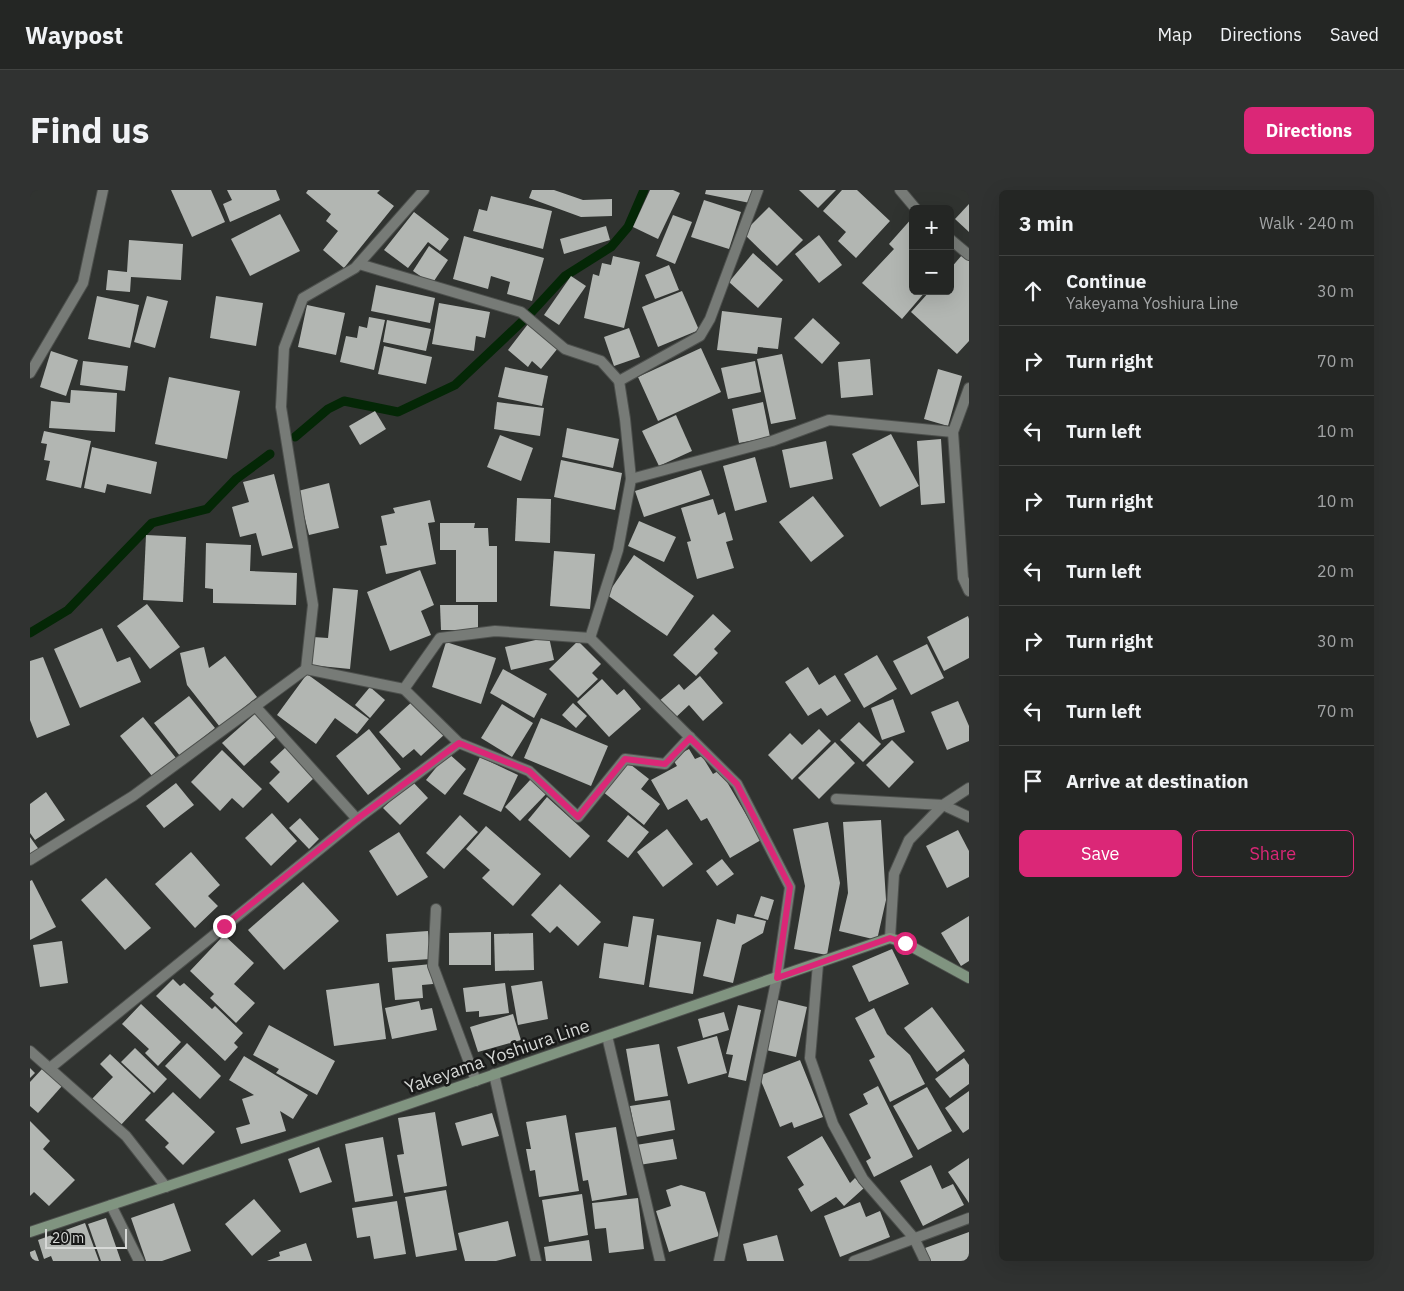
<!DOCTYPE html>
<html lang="en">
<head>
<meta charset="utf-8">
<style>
  body { margin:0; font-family:"IBM Plex Sans",sans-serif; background:#303231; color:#f1f3f6 }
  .controls { position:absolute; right:15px; top:15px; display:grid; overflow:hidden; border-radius:8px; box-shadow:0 5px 20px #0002 }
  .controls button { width:45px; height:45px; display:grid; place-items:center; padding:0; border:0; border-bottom:1px solid #414341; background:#242624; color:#f1f3f6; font:25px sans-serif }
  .scale { position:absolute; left:15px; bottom:12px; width:82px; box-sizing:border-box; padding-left:5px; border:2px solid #d6d8d6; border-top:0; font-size:14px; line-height:18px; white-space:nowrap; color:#d6d8d6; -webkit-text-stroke:4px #191a19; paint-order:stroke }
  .stop { position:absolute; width:15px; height:15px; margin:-11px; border:4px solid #db2777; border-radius:50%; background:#fff }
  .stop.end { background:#db2777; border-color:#fff; box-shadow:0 1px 5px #0008 }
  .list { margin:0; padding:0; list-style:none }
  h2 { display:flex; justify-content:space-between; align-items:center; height:65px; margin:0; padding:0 20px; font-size:21px }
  h2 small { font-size:16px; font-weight:400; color:#a3a5a6 }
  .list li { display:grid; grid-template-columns:32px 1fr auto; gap:15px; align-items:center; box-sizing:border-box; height:70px; padding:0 20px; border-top:1px solid #414341 }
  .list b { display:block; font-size:19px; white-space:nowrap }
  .list p { margin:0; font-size:16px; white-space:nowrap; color:#a3a5a6 }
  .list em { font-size:16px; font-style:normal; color:#a3a5a6 }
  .actions { display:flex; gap:10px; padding:15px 20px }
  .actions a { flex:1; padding:11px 0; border:1px solid #db2777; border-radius:8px; text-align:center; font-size:18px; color:#db2777 }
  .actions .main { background:#db2777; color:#fff }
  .icon { flex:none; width:28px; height:28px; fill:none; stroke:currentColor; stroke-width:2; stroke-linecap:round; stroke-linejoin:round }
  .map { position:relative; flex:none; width:939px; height:1071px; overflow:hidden; border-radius:8px }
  header { display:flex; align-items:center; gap:30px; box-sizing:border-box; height:70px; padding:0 25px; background:#242624; border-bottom:1px solid #414341 }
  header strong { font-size:24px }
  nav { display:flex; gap:28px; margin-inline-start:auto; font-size:18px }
  .intro { display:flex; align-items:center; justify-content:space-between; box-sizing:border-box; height:120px; padding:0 30px }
  h1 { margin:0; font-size:35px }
  .button { padding:12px 22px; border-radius:8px; background:#db2777; color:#fff; font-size:18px; font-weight:700 }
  main { display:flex; gap:30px; padding:0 30px }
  aside { flex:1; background:#242624; border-radius:8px; box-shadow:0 5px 20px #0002 }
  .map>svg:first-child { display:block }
</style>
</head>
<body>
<header>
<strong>Waypost</strong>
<nav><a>Map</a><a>Directions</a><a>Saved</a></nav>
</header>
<div class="intro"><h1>Find us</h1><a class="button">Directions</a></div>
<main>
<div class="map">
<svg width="939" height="1071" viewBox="0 0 939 1071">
  <rect width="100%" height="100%" fill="#303330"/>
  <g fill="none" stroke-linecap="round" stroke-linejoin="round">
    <!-- stream -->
    <g stroke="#042706" stroke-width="9">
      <path d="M265,247L298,219L314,211L368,222L425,195L499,125L535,86L581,57L598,37L614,0"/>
      <path d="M0,443L38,420L122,333L177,319L206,289L240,264"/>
    </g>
  </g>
  <!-- building -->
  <g fill="#b2b6b2">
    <path d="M141,0H181L195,32L162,47Z"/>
    <path d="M197,0H246L250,10L200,32L193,14L202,10Z"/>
    <path d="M278,0H350L347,3L364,16L314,78L293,60L308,41L296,31L301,24L276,3Z"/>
    <path d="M502,0H524L553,10L582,9V26L551,27L499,8Z"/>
    <path d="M620,0H643L650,3L628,49L603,37Z"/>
    <path d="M676,0H723L720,13L675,4Z"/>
    <path d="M769,0H806L788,18Z"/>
    <path d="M812,0H827L860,31L826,68L808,51L816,42L793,21Z"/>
    <path d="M461,6L522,21L513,59L443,41L449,19L457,21Z"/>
    <path d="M674,10L711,22L699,59L661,47Z"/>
    <path d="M939,14V42L925,29Z"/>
    <path d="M739,17L773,50L747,76L713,43Z"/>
    <path d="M384,22L419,49L410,61L398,52L378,78L354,60Z"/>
    <path d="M250,24L270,61L220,86L201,49Z"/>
    <path d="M643,25L662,32L645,74L626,66Z"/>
    <path d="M883,27V101H896L872,129L832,93L864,59L859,54Z"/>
    <path d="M576,36L580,50L534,64L530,49Z"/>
    <path d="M789,45L812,75L789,93L765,64Z"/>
    <path d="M434,46L514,68L502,111L477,104L480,92L461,86L458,99L423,89Z"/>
    <path d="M99,50L153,54L151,90L101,87L100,102L76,100L78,80L97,82Z"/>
    <path d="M399,56L418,70L402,94L383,81Z"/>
    <path d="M723,63L753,90L728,118L699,92Z"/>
    <path d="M932,65L939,71V151L927,164L881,122L900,101H920V79Z"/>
    <path d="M583,66L610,72L594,138L554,128L563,84L569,86L572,73L581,75Z"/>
    <path d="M639,75L649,100L625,109L615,85Z"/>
    <path d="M541,86L556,96L529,135L514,125Z"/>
    <path d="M346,95L405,108L400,133L341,121Z"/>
    <path d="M652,101L669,140L628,157L612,117Z"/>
    <path d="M67,106L109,115L100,158L58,149Z"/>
    <path d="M117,106L138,111L125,158L104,152Z"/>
    <path d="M186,106L233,113L226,156L180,148Z"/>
    <path d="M409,113L460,122L455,148L446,146L444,161L402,154Z"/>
    <path d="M277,115L315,123L306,165L268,157Z"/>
    <path d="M692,121L752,128L748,159L728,157L727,164L687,160Z"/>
    <path d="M339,127L355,130L344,180L310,172L316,146L327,148L329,136L337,138Z"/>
    <path d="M783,128L810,153L792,174L764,148Z"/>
    <path d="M357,130L401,139L396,161L353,152Z"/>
    <path d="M498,134L528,158L511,179L502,171L498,177L478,160Z"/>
    <path d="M599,138L610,167L584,176L574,147Z"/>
    <path d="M354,156L402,167L396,194L348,184Z"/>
    <path d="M671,158L691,202L628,231L608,187Z"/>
    <path d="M21,161L48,170L36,206L10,197Z"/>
    <path d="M752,164L766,229L741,234L727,169Z"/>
    <path d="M840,169L843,205L811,208L808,172Z"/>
    <path d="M53,171L98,176L95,201L50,195Z"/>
    <path d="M725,171L731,202L698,209L691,178Z"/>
    <path d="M475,177L518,186L512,216L468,207Z"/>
    <path d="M908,179L932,186L918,236L894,229Z"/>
    <path d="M139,187L210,201L197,269L125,254Z"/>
    <path d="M41,200L87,203L85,242L19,238L21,211L40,213Z"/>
    <path d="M467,212L514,218L510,246L464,239Z"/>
    <path d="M733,212L740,247L709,253L702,219Z"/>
    <path d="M345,221L356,239L330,255L319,236Z"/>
    <path d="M646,225L662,261L629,276L612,241Z"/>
    <path d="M537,238L589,249L583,278L532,267Z"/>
    <path d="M14,241L61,251L51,298L16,290L20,271L14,270L17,254L11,253Z"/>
    <path d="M861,244L889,296L850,317L822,264Z"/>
    <path d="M470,245L503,258L491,291L457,277Z"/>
    <path d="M911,249L915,313L891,315L887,251Z"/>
    <path d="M796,251L803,289L760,298L752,260Z"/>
    <path d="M62,257L127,272L121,304L77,294L75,303L54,298Z"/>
    <path d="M725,267L737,312L705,321L693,276Z"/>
    <path d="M531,270L592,283L585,320L524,307Z"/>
    <path d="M671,280L680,305L614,327L605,301Z"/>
    <path d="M244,284L263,358L232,366L226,343L210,347L202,317L219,312L213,292Z"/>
    <path d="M299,293L309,338L279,345L268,301Z"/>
    <path d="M783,306L814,346L781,372L749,332Z"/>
    <path d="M487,308L521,309L520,353L485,351Z"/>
    <path d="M683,309L688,325L695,322L703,350L696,352L704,378L667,389L657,352L661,351L651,318Z"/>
    <path d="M400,310L405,332L398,333L406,374L356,384L350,356L357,355L351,326L365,323L363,318Z"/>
    <path d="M609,331L646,347L634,372L598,356Z"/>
    <path d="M410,333H445L444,338H458L459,356H467V412H426V360H410Z"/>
    <path d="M116,345L156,347L153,412L113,410Z"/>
    <path d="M176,353L221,355L220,381L267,383L266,415L183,413V399L175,398Z"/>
    <path d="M524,361L565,364L560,419L520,416Z"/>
    <path d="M604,365L664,406L637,446L577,405Z"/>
    <path d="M390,380L404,415L391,421L401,445L360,461L337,402Z"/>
    <path d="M303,398L328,400L320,479L280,475L283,447L298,448Z"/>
    <path d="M117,414L150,457L120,479L87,436Z"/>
    <path d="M410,415H448V440H411Z"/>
    <path d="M683,424L701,441L684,459L688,463L666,486L643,465Z"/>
    <path d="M938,426L939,429V468L914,481L897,447Z"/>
    <path d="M72,438L87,472L100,467L111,492L50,518L24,459Z"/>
    <path d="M519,447L524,470L481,480L475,457Z"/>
    <path d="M548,451L571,474L562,483L568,489L548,508L519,479Z"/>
    <path d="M416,452L466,468L451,514L402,497Z"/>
    <path d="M897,454L914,488L881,505L863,471Z"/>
    <path d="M174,457L179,478L195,466L227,507L190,537L157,495L150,463Z"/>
    <path d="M847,465L867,499L834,518L814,484Z"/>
    <path d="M13,467L40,535L7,548L0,530V471Z"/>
    <path d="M778,477L789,495L805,485L821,511L797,526L791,518L778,526L755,492Z"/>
    <path d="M473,479L517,504L504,528L460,503Z"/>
    <path d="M277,484L339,529L327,544L305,528L286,554L247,525Z"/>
    <path d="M670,486L693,513L673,531L659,515L644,529L628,512L649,494L654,500Z"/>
    <path d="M572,489L587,505L594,499L611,519L579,547L547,512Z"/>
    <path d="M340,497L355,510L340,528L325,515Z"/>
    <path d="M159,506L185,538L150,566L124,533Z"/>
    <path d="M863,509L875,542L852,550L841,518Z"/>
    <path d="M384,510L415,544L391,566L384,559L373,568L349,542Z"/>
    <path d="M928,511L939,536V551L917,560L901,522Z"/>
    <path d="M543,513L557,526L546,538L532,525Z"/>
    <path d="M472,514L503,533L482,567L451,548Z"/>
    <path d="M227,522L248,545L214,576L192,553Z"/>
    <path d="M113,527L146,568L122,586L90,546Z"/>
    <path d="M511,528L578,556L561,596L494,568Z"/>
    <path d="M829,532L851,554L833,572L810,550Z"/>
    <path d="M339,539L371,579L338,605L306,566Z"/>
    <path d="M789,539L801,551L762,590L738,565L760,543L772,555Z"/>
    <path d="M862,550L884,572L859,598L836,575Z"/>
    <path d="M805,552L825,573L789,609L768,588Z"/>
    <path d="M257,556L286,586L258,613L239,593L250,582L240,572Z"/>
    <path d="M659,559L665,569L672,566L683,584L690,580L731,650L700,668L677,628L671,631L657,609L638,620L621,590L647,576L642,568Z"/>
    <path d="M192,560L232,599L213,618L202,608L190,621L161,592Z"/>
    <path d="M418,563L436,579L415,605L396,590Z"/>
    <path d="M450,567L488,585L471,622L433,604Z"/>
    <path d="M596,571L619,589L611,599L630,614L614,635L572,601Z"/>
    <path d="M501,589L517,603L490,631L475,617Z"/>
    <path d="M382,591L398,608L370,635L353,618Z"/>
    <path d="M146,593L164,615L134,638L116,616Z"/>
    <path d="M16,602L35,630L5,650L0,643V614Z"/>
    <path d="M517,607L560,646L540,668L498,630Z"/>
    <path d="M242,623L267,651L241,676L215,648Z"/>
    <path d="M430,625L448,642L414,679L396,663Z"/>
    <path d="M598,625L619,642L598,668L577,651Z"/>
    <path d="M270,628L289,649L279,659L259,638Z"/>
    <path d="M851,630L856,710L847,750L809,741L818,703L813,632Z"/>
    <path d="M798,632L810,693L797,765L764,759L775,696L763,639Z"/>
    <path d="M456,636L511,684L483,716L452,688L460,680L436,659Z"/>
    <path d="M637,639L663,674L633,697L607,662Z"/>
    <path d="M928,640L939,661V687L917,698L896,656Z"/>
    <path d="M369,642L398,687L367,706L339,661Z"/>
    <path d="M0,647L10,661L0,668Z"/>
    <path d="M161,662L190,695L178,706L188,716L165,738L125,694Z"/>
    <path d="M692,669L704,684L687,696L676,681Z"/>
    <path d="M76,688L121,738L95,760L51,710Z"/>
    <path d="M2,690L26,737L0,750V691Z"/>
    <path d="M273,692L309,731L254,780L218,740Z"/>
    <path d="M530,694L571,732L548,756L527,736L520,743L501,725Z"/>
    <path d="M731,706L744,710L738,730L724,726Z"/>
    <path d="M707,724L736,731L733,743L712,755L703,793L673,786L687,729L705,734Z"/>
    <path d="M603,726L624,729L614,795L569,788L574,753L598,757Z"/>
    <path d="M939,726V771L931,776L911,743Z"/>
    <path d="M398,741L400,769L358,772L356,744Z"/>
    <path d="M461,742V775H419V743Z"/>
    <path d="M503,743L504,780L465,781L464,744Z"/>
    <path d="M194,745L224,773L204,794L225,813L206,833L180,808L184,804L160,781Z"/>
    <path d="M627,745L671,752L663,804L619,797Z"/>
    <path d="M32,751L38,793L10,797L3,755Z"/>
    <path d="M862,759L879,794L839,812L822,776Z"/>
    <path d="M401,774L403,794L392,795L393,808L365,810L362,778Z"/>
    <path d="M143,789L150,796L154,793L182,819L185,816L213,843L204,853L208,857L195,871L126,806Z"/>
    <path d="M512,791L518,829L488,835L481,796Z"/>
    <path d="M349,793L356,849L304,856L296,800Z"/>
    <path d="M475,793L479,823L449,827V821L436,822L433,798Z"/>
    <path d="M748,810L777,817L766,867L736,860Z"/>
    <path d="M389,811L391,820L402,818L407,840L362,849L355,818Z"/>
    <path d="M111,814L151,852L128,876L115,863L119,859L92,834Z"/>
    <path d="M708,815L731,820L716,891L698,887L703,865L696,864Z"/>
    <path d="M902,817L935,861L907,882L874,838Z"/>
    <path d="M844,818L857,844L880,865L895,894L860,912L839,870L845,867L825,828Z"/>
    <path d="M694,822L699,840L673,848L668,829Z"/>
    <path d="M483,824L491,850L448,862L440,837Z"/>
    <path d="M239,835L305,871L287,905L246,883L249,879L223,865Z"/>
    <path d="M687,846L697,883L658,894L647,857Z"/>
    <path d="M157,853L191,886L170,909L135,876Z"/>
    <path d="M629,854L638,906L605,911L596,859Z"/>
    <path d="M105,858L137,889L124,903L91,872Z"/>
    <path d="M80,864L121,903L89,937L61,910L83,887L70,874Z"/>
    <path d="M214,866L278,905L263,929L250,921L256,941L211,954L206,938L220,934L212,909L224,905L199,890Z"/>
    <path d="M934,868L939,875V894L920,908L905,889Z"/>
    <path d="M770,870L793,927L764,938L762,932L750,937L729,886Z"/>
    <path d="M0,878L5,883L0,888Z"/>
    <path d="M13,878L32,896L8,923L0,916V892Z"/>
    <path d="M848,896L883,967L844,987L836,971L841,968L819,924L838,914L833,904Z"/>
    <path d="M897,897L922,941L888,960L863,916Z"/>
    <path d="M939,901V939L933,943L915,918Z"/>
    <path d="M143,902L185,942L153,975L135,957L139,953L115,930Z"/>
    <path d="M640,910L645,940L606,947L600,916Z"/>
    <path d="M405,922L417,996L374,1003L367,965L374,964L368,928Z"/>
    <path d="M462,923L469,946L432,956L425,933Z"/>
    <path d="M536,925L549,1001L509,1007L505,980L500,981L496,959H501L496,932Z"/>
    <path d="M0,931L20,951L13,959L45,990L19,1016L4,1002L0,1006Z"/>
    <path d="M586,937L597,1005L562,1011L558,990L553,991L545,943Z"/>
    <path d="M792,946L820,993L825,988L834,998L814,1016L806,1007L781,1022L768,999L774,995L757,967Z"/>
    <path d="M353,947L363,1006L325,1012L315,954Z"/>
    <path d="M643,949L647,969L609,975L606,955Z"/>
    <path d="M289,957L302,992L270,1003L258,969Z"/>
    <path d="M939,968V1013L918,982Z"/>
    <path d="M901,975L912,999L923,994L934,1015L893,1036L870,991Z"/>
    <path d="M651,995L675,1002L689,1046L639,1062L626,1021L641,1016L636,1000Z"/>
    <path d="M416,1000L427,1060L386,1067L375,1007Z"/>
    <path d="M552,1004L558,1045L519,1052L512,1010Z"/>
    <path d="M608,1008L614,1059L579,1063L576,1038L565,1039L562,1013Z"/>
    <path d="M224,1009L251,1041L222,1066L195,1034Z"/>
    <path d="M367,1011L376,1064L344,1069L340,1046L327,1048L322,1018Z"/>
    <path d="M830,1012L836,1027L850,1021L860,1047L810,1067L794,1026Z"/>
    <path d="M144,1013L161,1061L132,1071H116L101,1028Z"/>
    <path d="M76,1028L91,1071H71L58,1034Z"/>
    <path d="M478,1031L486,1066L466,1071H435L428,1043Z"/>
    <path d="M55,1033L69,1071H23L21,1066L14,1069L8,1050Z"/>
    <path d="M939,1042V1071H900L895,1058Z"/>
    <path d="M747,1045L754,1071H717L713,1054Z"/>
    <path d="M559,1050L562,1071H516L514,1057Z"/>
    <path d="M276,1053L282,1071H237L250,1066L249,1062Z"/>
    <path d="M5,1060L9,1071H0V1062Z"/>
  </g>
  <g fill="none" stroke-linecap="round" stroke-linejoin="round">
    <defs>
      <g id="service">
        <path d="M329,74L491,122L535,159L571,171L589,191L595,229L601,289"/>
        <path d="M589,191L670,146L680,129L728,0"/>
        <path d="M374,499L429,553L499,581L548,627L595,569L635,574L660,547"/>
        <path d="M225,516L327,629"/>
        <path d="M806,609L913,615"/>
        <path d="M0,670L103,606L276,479L374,499L410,448L465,441L560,448L588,360L601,289L742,251L799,230L923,242"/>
        <path d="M788,774L780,868L803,934L833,989L884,1048L895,1071"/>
        <path d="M81,1015L109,1071"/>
      </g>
      <g id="minor">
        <path d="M870,0L886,19"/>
        <path d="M920,49L939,65"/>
        <path d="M0,183L53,93L73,0"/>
        <path d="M939,198L923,242L933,388L939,401"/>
        <path d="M560,448L707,594L760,697L747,787L689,1071"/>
        <path d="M276,479L283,415L251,217L254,158L273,108L325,78L394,0"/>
        <path d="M913,615L939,627"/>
        <path d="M406,719L403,776L446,891"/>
        <path d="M860,748L864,684L879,650L913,615L939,598"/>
        <path d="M577,846L630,1071"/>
        <path d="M0,861L96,946L136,997"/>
        <path d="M20,878L327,629L429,553"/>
        <path d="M464,884L506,1071"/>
        <path d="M824,1071L939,1028"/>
      </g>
      <path id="secondary" d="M0,1042L213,971L860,748L875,753L939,788"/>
    </defs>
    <!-- service casing -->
    <use href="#service" stroke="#4d504d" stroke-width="12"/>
    <!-- minor casing -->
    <use href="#minor" stroke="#4d504d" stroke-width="12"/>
    <!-- secondary casing -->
    <use href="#secondary" stroke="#4d504d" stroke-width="12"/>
    <!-- service -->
    <use href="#service" stroke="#777b77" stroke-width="10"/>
    <!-- minor -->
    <use href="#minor" stroke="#777b77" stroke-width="10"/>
    <!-- secondary -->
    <use href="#secondary" stroke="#809480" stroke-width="10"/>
  </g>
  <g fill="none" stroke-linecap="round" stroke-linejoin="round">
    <!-- route -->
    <path stroke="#db2777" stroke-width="6" d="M194,736L327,629L429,553L499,581L548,627L595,569L635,574L660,548L707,594L760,697L747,788L860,748L875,753"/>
  </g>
  <g text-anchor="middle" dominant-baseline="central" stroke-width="5" stroke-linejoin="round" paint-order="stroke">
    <!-- street labels -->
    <g font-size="18" fill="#d6d8d6" stroke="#191a19">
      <text transform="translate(467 866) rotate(-19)">Yakeyama Yoshiura Line</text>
    </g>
  </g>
</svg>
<div class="controls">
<button>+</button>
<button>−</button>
</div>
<div class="scale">20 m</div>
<div class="stop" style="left:875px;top:753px"></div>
<div class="stop end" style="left:194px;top:736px"></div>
</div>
<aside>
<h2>3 min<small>Walk · 240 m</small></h2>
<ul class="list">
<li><svg class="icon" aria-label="ahead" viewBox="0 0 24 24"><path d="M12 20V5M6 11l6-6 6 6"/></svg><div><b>Continue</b><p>Yakeyama Yoshiura Line</p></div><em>30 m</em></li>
<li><svg class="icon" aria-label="right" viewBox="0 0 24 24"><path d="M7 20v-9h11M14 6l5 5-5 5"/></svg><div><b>Turn right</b></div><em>70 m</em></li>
<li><svg class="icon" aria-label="left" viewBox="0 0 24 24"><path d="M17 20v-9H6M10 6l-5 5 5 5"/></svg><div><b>Turn left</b></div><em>10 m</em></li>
<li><svg class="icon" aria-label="right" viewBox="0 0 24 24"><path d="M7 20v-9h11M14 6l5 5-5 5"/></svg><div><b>Turn right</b></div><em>10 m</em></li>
<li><svg class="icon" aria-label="left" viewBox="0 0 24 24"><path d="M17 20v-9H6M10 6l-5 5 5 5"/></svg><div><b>Turn left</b></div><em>20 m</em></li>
<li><svg class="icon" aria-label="right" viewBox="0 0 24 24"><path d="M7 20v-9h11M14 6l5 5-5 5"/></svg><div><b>Turn right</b></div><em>30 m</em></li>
<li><svg class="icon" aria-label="left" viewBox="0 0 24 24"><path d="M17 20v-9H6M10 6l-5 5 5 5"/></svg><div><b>Turn left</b></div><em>70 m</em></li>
<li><svg class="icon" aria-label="arrive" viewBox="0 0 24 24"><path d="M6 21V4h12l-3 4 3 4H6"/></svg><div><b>Arrive at destination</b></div></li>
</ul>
<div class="actions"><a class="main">Save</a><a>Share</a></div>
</aside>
</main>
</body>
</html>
